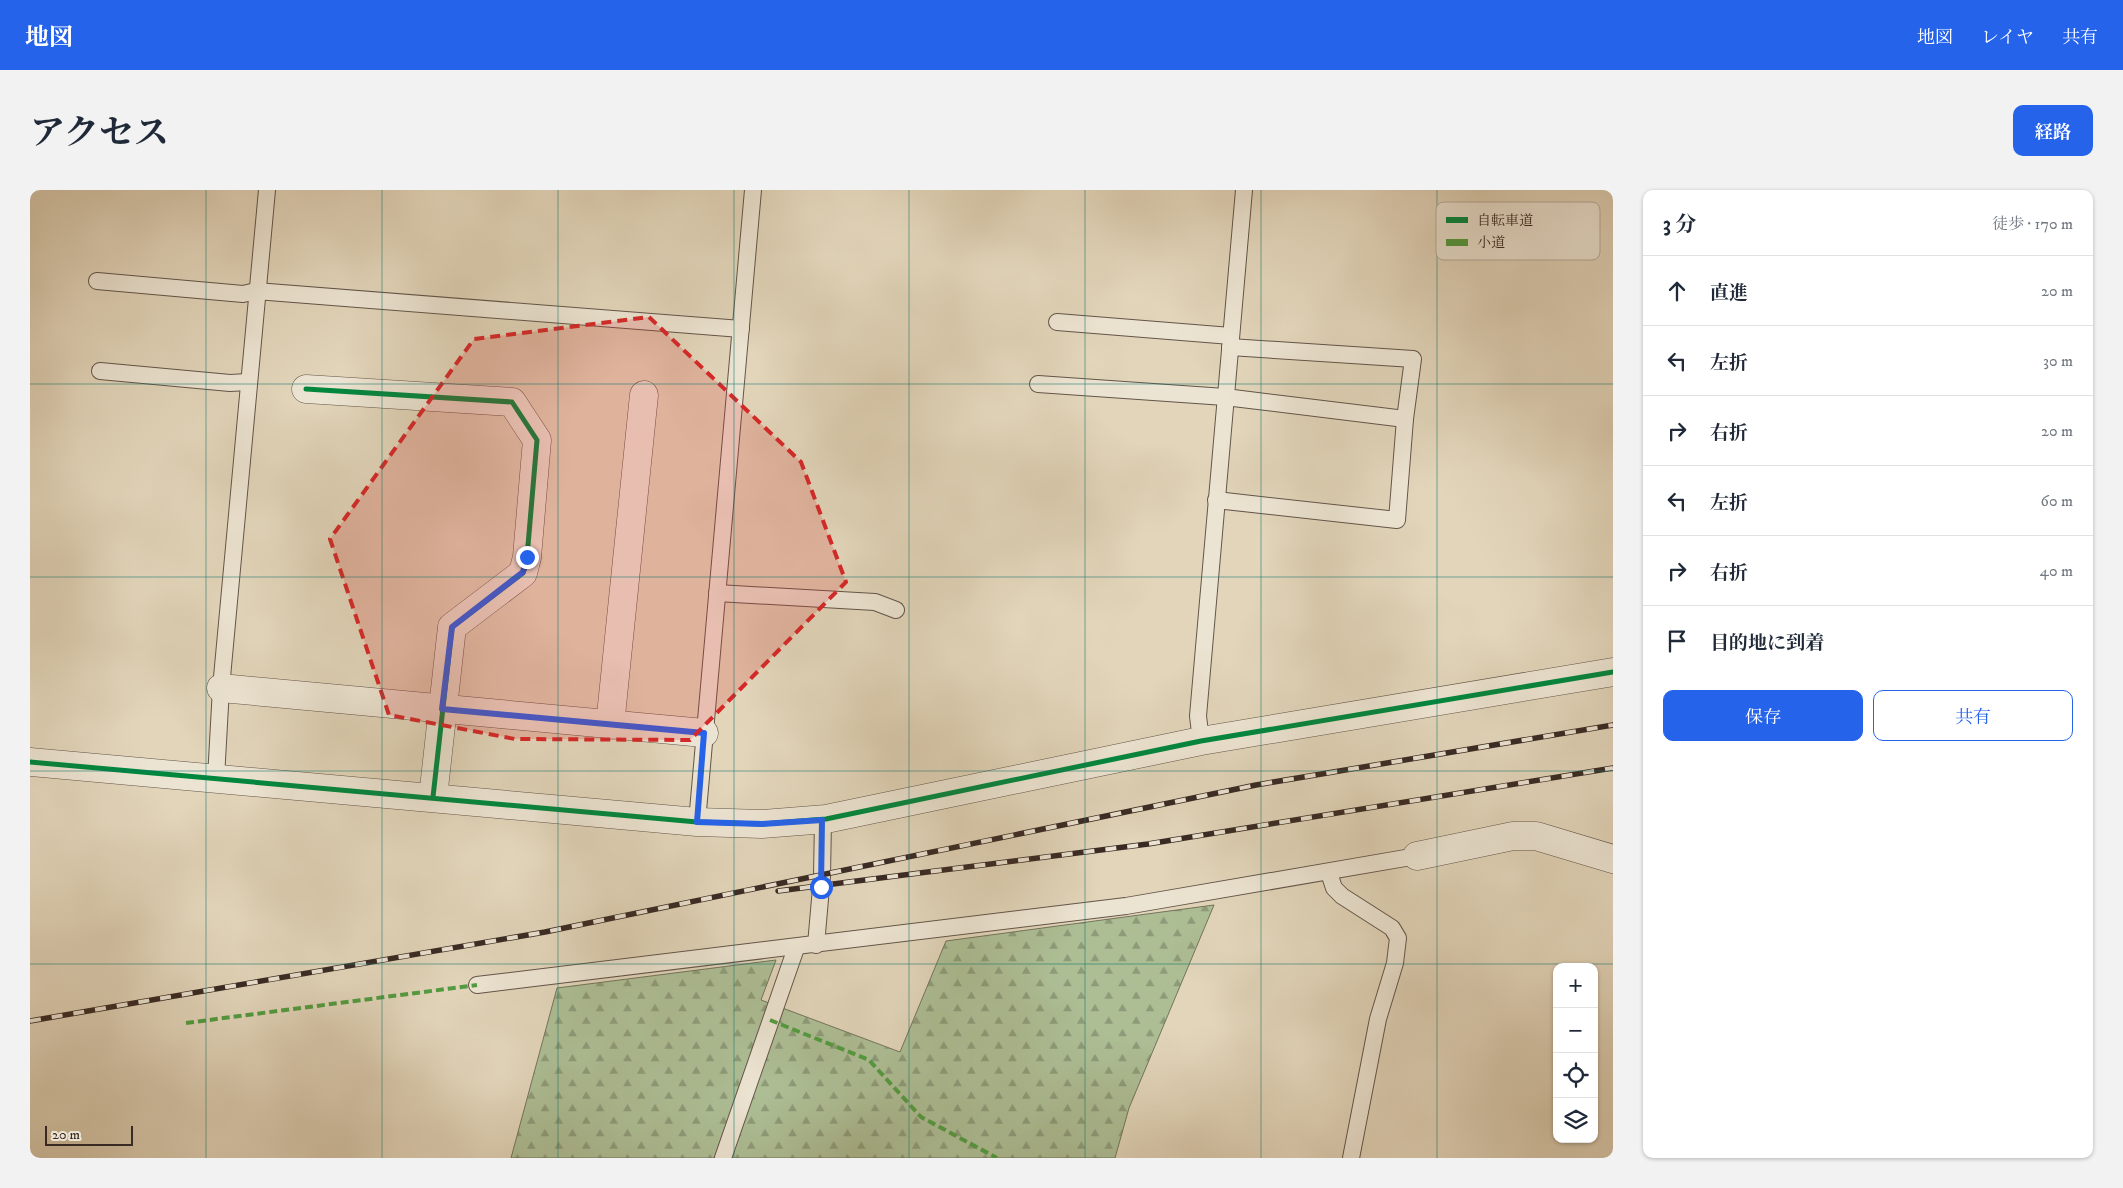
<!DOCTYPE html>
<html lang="ja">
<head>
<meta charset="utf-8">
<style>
  body { margin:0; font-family:"IM FELL DW Pica","Noto Serif JP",serif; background:#f2f2f3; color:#1f2937 }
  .controls { position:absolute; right:15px; bottom:15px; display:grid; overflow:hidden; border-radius:10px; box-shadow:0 1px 4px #0004 }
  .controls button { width:45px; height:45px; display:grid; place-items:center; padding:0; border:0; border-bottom:1px solid #e0e1e3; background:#fff; color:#1f2937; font:25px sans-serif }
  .scale { position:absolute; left:15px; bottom:12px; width:88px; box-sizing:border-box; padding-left:5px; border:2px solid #392a24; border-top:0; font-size:14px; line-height:18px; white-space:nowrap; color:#392a24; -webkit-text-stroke:4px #ece4d2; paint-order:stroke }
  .stop { position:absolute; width:15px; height:15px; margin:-11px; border:4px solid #2563eb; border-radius:50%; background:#fff }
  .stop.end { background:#2563eb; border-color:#fff; box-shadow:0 1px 5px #0008 }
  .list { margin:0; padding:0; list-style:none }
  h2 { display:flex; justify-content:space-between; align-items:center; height:65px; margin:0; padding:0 20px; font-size:21px }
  h2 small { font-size:16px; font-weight:400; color:#747a83 }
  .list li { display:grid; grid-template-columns:32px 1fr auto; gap:15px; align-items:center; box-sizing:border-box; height:70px; padding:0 20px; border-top:1px solid #e0e1e3 }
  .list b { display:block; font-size:19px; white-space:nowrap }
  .list em { font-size:16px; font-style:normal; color:#747a83 }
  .actions { display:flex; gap:10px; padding:15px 20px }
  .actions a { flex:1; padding:11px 0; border:1px solid #2563eb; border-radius:10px; text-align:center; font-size:18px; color:#2563eb }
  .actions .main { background:#2563eb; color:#fff }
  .icon { flex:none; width:28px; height:28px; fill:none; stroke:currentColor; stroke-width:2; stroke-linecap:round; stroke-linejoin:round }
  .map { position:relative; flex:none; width:1583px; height:968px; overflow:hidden; border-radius:10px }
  header { display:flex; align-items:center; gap:30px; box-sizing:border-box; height:70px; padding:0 25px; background:#2563eb; color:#fff }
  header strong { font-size:24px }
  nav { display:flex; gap:28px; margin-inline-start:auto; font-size:18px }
  .intro { display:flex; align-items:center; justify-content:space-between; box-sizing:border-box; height:120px; padding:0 30px }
  h1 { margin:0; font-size:35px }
  .button { padding:12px 22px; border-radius:10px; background:#2563eb; color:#fff; font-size:18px; font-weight:700 }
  main { display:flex; gap:30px; padding:0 30px }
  aside { flex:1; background:#fff; border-radius:10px; box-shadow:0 1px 4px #0004 }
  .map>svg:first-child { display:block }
</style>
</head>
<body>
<header>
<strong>地図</strong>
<nav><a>地図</a><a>レイヤ</a><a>共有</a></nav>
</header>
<div class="intro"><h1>アクセス</h1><a class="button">経路</a></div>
<main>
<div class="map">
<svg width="1583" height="968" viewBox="0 0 1583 968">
  <defs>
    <pattern id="forest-firs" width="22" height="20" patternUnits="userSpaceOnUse" patternTransform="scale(1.25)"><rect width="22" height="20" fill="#adbe95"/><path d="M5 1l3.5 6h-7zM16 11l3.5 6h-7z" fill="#8e9b79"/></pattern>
  </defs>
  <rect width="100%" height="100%" fill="#e2d5ba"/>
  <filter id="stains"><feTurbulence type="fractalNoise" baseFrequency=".004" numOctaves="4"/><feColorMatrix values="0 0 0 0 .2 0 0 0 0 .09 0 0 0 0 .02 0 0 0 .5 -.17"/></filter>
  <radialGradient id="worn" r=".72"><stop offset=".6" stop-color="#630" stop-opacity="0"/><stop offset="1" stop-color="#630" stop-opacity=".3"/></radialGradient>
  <!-- forest -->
  <path fill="url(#forest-firs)" stroke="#73745c" d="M1184,715L1099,918L1085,968H481L527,798L746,770L731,810L870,862L916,751Z"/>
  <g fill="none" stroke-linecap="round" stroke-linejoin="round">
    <defs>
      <g id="service">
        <path d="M67,91L213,104L226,101L711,139"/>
        <path d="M1027,132L1201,146"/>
        <path d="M70,181L200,193L218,192"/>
        <path d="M1008,194L1195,207L1375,229"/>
        <path d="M1186,310L1367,330L1375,229L1383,169L1200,157"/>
        <path d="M687,403L845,412L866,420"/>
        <path d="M1171,551L1168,526L1214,0"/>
        <path d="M186,588L191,498L237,0"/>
        <path d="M667,632L723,0"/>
        <path d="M1299,683L1304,698L1312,706L1362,738L1368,748L1365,773L1348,829L1321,968"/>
        <path d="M786,755L792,686L793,630"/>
        <path d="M447,795L1096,716L1387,666"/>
        <path d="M693,968L766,758"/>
      </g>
      <g id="minor">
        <path d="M276,199L482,212L507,250L497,367L493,383L422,437L403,607"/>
        <path d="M191,498L674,543"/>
        <path d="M580,535L614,205"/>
        <path d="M0,572L667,632L732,634L796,629L1171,551L1583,482"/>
        <path d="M1387,666L1483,646H1506L1583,669"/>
      </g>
    </defs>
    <!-- service casing -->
    <use href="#service" stroke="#63554a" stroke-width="18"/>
    <!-- minor casing -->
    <use href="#minor" stroke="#63554a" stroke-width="29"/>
    <!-- service -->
    <use href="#service" stroke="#ece4d2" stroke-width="16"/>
    <!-- minor -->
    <use href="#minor" stroke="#ece4d2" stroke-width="28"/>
    <defs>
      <g id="rail">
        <path d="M748,701L1118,654L1583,578"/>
        <path d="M0,831L515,742L1226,595L1583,535"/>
      </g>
    </defs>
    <!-- rail casing -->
    <use href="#rail" stroke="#392a24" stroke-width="5.5"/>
    <!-- rail -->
    <use href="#rail" stroke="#ece4d2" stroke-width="4" stroke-dasharray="11" stroke-linecap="butt"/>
    <!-- quiet -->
    <g stroke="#529c40" stroke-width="4" stroke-dasharray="8 4" stroke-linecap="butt">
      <path d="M740,830L839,870L891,927L967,968"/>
      <path d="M156,833L447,795"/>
    </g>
    <defs>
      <g id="cycleway">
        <path d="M276,199L482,212L507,250L497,367L493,383L422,437L403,607"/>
        <path d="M0,572L667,632L732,634L796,629L1171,551L1583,482"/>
      </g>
    </defs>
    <!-- cycleway casing -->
    <use href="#cycleway" stroke="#ece4d2" stroke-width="8"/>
    <!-- cycleway -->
    <use href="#cycleway" stroke="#00873e" stroke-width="5"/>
  </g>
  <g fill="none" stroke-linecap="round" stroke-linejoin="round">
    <!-- route -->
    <path stroke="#2563eb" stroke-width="6" d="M497,367L493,382L422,437L412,519L674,543L667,632L732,634L792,630L791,697"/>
  </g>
  <!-- marked area -->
  <path fill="#d62828" fill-opacity="0.2" stroke="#d62828" stroke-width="4" stroke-dasharray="10 6" stroke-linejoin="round" d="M619,127L771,272L816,392L660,550L485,549L359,525L300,349L444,149Z"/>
  <!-- grid -->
  <path fill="none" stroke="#0f766e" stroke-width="1" stroke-opacity="0.55" d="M176,0V968M352,0V968M528,0V968M704,0V968M879,0V968M1055,0V968M1231,0V968M1407,0V968M0,194H1583M0,387H1583M0,581H1583M0,774H1583"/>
  <!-- legend -->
  <rect x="1406" y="12" width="164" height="58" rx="8" fill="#ece4d2" stroke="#b6ac9e" stroke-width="1"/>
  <rect x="1416" y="27" width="22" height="6" fill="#00873e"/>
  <rect x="1416" y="49" width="22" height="7" fill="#529c40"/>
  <g font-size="14" fill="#392a24">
    <text x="1447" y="35">自転車道</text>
    <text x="1447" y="57">小道</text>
  </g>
  <rect width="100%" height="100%" filter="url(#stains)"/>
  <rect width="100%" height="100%" fill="url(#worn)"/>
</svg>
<div class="controls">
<button>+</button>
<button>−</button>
<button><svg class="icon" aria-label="locate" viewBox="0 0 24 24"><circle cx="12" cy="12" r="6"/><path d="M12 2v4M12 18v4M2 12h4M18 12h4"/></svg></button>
<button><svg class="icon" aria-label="layers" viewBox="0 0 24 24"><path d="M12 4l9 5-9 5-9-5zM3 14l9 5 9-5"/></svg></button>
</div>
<div class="scale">20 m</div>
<div class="stop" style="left:791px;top:697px"></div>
<div class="stop end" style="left:497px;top:367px"></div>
</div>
<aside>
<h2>3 分<small>徒歩 · 170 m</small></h2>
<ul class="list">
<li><svg class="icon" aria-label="ahead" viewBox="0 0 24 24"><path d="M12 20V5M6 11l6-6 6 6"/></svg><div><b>直進</b></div><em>20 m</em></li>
<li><svg class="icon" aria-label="left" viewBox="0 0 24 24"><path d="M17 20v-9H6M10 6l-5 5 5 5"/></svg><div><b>左折</b></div><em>30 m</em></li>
<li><svg class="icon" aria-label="right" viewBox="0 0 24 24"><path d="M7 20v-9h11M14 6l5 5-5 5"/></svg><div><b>右折</b></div><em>20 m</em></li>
<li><svg class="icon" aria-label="left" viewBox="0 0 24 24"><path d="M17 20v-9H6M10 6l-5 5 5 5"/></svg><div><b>左折</b></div><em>60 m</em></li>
<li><svg class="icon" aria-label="right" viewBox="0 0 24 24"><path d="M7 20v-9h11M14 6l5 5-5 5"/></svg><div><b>右折</b></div><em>40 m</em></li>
<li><svg class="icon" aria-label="arrive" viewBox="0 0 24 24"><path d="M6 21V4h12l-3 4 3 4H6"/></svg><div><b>目的地に到着</b></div></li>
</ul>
<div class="actions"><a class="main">保存</a><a>共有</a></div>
</aside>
</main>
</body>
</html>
